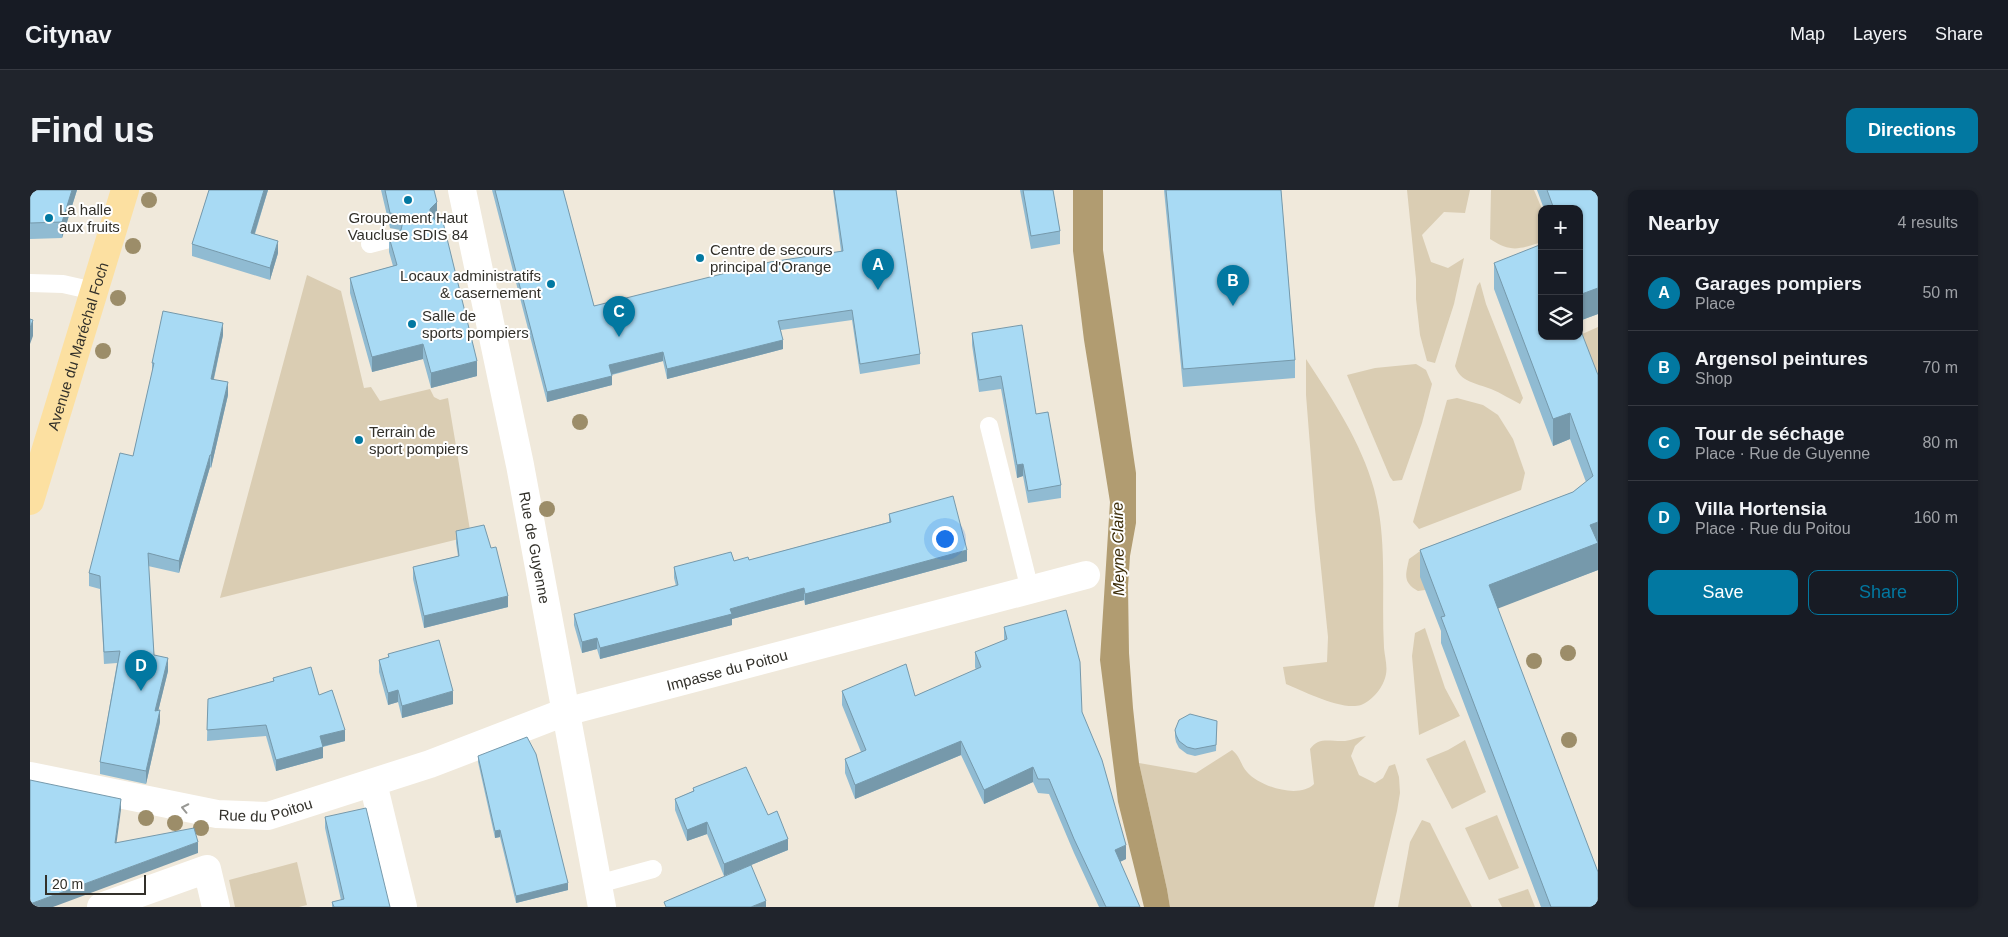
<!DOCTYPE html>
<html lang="en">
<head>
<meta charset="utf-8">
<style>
  body { margin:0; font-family:Helvetica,sans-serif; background:#20242c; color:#f1f3f6 }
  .controls { position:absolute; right:15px; top:15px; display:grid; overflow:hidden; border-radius:10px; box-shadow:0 1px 4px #0004 }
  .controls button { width:45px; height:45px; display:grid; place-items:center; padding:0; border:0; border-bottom:1px solid #363941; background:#171b24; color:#f1f3f6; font:25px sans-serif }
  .scale { position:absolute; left:15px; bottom:12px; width:101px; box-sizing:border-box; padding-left:5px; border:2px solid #32302a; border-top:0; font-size:14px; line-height:18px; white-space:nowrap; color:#32302a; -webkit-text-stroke:4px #fff; paint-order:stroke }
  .you { position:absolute; left:914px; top:348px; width:18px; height:18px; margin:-12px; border:4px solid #fff; border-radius:50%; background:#1a73e8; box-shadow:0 0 0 8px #1a73e833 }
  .badge { display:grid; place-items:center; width:32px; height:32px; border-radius:50%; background:#0278a1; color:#fff; font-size:16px; font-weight:700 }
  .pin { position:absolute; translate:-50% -41px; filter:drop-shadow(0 1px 2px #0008) }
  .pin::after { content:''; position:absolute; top:26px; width:18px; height:15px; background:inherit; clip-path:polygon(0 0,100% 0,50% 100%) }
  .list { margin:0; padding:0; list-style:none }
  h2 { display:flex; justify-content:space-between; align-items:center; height:65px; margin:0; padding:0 20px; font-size:21px }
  h2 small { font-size:16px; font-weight:400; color:#9ea1a6 }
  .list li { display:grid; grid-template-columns:32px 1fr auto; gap:15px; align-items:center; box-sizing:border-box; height:75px; padding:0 20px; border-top:1px solid #363941 }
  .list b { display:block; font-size:19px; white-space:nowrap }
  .list p { margin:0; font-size:16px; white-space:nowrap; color:#9ea1a6 }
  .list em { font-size:16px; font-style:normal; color:#9ea1a6 }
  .actions { display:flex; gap:10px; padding:15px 20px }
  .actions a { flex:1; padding:11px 0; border:1px solid #0278a1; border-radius:10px; text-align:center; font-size:18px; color:#0278a1 }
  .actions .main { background:#0278a1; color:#fff }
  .icon { flex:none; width:28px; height:28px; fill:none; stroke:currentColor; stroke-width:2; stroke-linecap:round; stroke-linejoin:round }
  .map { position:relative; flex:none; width:1568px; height:717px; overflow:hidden; border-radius:10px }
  header { display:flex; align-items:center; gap:30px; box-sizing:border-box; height:70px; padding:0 25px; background:#171b24; border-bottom:1px solid #363941 }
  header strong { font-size:24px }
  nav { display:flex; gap:28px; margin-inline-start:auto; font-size:18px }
  .intro { display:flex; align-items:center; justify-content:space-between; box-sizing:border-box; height:120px; padding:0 30px }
  h1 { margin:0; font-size:35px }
  .button { padding:12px 22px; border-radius:10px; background:#0278a1; color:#fff; font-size:18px; font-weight:700 }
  main { display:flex; gap:30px; padding:0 30px }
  aside { flex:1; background:#171b24; border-radius:10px; box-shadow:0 1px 4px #0004 }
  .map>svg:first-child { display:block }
</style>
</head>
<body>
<header>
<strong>Citynav</strong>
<nav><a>Map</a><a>Layers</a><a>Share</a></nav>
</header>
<div class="intro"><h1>Find us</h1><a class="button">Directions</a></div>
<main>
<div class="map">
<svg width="1568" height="717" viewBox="0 0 1568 717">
  <rect width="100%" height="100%" fill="#f0e9db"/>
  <!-- grass -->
  <g fill="#dacdb3">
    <path d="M1377,0H1440L1435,23L1414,22L1392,45L1401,72L1418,78L1434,68L1424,114L1405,173L1397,171L1390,145L1386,109V89Z"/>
    <path d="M1461,0H1504L1512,19V52C1490,59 1481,63 1460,49Z"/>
    <path d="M277,85L311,101L334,198L341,197L350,211L400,199L404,207L410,210L418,208L441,346L190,408Z"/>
    <path d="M1450,92L1456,114L1493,208L1490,214C1480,209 1471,203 1461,199C1446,193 1430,192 1425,176L1447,96Z"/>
    <path d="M1568,137V190L1550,145Z"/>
    <path d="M1276,169C1303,210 1331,252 1344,299C1358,351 1351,405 1354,458C1355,469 1359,480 1354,491C1350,501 1341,511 1331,515C1312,521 1273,501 1256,494L1253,477L1297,472L1298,447L1285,319L1276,205Z"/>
    <path d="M1386,174L1396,180L1402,194L1392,233L1372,290L1363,291L1360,287L1317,185L1345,178Z"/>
    <path d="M1427,208L1453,215L1468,225L1483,249L1495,283L1491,300L1389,339L1383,332L1417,210Z"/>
    <path d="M1416,351L1395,400L1388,401C1372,392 1376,384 1379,369L1393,359Z"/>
    <path d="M1395,438L1415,498L1430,526L1389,545L1382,466L1385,443Z"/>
    <path d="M1336,546L1325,556L1321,566L1329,585L1345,593L1353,588L1359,576L1365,574L1369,587L1370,603L1367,621L1344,717H1140L1137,699L1109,573L1166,583L1202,560C1211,567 1210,574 1217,582C1230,597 1269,609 1284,594L1280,559C1289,546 1301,552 1315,551C1322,550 1329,547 1336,546Z"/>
    <path d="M1435,550L1456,602L1422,619L1396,569L1418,560Z"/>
    <path d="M1467,625L1489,678L1459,690L1435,638Z"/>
    <path d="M1392,630L1400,633L1442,717H1368L1380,652Z"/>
    <path d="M267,672L277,715L269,717H205L199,690Z"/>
    <path d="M1498,699L1505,717H1472L1468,709Z"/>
  </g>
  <!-- water -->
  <path fill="#b19c71" d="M1043,0H1073V60L1106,283V333L1100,366L1098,396L1099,463L1103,518L1109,573L1137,699L1140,717H1114L1088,612L1070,470L1080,312L1054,150L1043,61Z"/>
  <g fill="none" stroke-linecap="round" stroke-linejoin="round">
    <!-- lane -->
    <g stroke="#fff" stroke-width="18">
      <path d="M410,37L439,30"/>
      <path d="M340,54L363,48"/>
      <path d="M0,93L33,94L64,101"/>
      <path d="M959,236L1000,400"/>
      <path d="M568,694L623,679"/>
    </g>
    <!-- street -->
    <g stroke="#fff" stroke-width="28">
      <path id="s1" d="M432,0L490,275L572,717"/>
      <path id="s2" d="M0,586L187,624L238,626L400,574L535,522L1056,385"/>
      <path d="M343,593L373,717"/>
      <path d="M71,717L177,679L186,717"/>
    </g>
    <!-- primary -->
    <path stroke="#fce0a1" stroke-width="28" id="s3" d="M0,311L95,0"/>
  </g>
  <!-- trees -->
  <g fill="#9c8d69">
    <circle cx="119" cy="10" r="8"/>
    <circle cx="103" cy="56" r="8"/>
    <circle cx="88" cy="108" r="8"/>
    <circle cx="73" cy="161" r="8"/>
    <circle cx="550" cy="232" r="8"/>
    <circle cx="517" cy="319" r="8"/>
    <circle cx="1538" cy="463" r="8"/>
    <circle cx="1504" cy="471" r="8"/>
    <circle cx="1539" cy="550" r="8"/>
    <circle cx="116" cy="628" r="8"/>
    <circle cx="145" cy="633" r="8"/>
    <circle cx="171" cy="638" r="8"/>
  </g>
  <!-- wall -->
  <g fill="#90bbd2">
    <path d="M0,0H47L32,48L0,49Z"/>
    <path d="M179,0H238L225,44L248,63L240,90L162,66V54Z"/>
    <path d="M351,0H404L407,27L404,30L447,186L401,198L393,169L342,182L320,103V88L363,76L359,62V47L366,45V43L370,40L360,38Z"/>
    <path d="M462,0H533L564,116L811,61L803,0H866L890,164V174L830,184L822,130L751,140L753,159L637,189L633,171L582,185V195L517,212Z"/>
    <path d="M990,0H1023L1030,41V54L1001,59Z"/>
    <path d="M1134,0H1251L1265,170V188L1153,197Z"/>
    <path d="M1507,0H1568V124L1549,131V19H1514Z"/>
    <path d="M1464,73L1568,185V380L1467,418L1568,717H1511L1411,453V441L1390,387V360L1543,302L1556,292L1540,249L1523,256L1464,99Z"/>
    <path d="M942,143L1006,224L1031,295V308L998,313L993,286L987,288L971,199L949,202L942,155Z"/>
    <path d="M193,145L184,189L198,205L181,278L180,277L149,383L118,376L124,465L138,481L128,521L130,532L116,594L70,584V572L87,473L74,474L70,399L59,396V383L103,266L122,185V173Z"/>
    <path d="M859,324L937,371L775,415L774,410L702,429V435L570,469L567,459L552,463L544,435V424L646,396L644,388V377L719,370L859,332Z"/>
    <path d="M426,341L478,417L394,438L383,389V377L428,366L426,353Z"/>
    <path d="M974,437L1052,522L1096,669L1090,672L1110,717H1069L1044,663L1019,604L1008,603L1003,592L954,614L931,565L825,609L815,583V569L831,562L812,515V501L885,506L946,480L945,477V462L974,451Z"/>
    <path d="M358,464L423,514L372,528L368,512L358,515L349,482V470L358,468Z"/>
    <path d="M243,488L289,505L315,551L293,557V568L246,581L236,546L177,551L178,509L243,491Z"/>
    <path d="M1187,531L1186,561L1165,566L1157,564L1149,558L1146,552L1145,547V540Z"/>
    <path d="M448,566L538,700L486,713L470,647L465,648L448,572Z"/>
    <path d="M663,598L738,625L758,660L694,686L677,644L657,651L645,620V609L663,601Z"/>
    <path d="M295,627L360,717H302V712L311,710L295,638Z"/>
  </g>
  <!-- shaded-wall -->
  <g fill="#7699ab">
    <path d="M42,0H47L32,48V32Z"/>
    <path d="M234,0H238L221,55V43Z"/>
    <path d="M407,12V27L400,34V19Z"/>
    <path d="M248,51V63L240,90V78Z"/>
    <path d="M1568,98V124L1549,131V105Z"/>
    <path d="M3,130V146L0,154V138Z"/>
    <path d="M193,133V145L181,201V189Z"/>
    <path d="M753,150V159L637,189V179Z"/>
    <path d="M393,154V169L342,182V167Z"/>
    <path d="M633,162V171L579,185V175Z"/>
    <path d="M447,171V186L401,198V183Z"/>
    <path d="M582,186V195L517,212V202Z"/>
    <path d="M198,192V205L181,278V265Z"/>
    <path d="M1540,223V249L1523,256V229Z"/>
    <path d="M180,265V277L149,383V371Z"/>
    <path d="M993,274V286L987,288V275Z"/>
    <path d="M1568,332V380L1459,422V395L1560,335Z"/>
    <path d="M937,360V371L775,415V404Z"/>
    <path d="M774,398V410L702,429V435L570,469V458L700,419Z"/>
    <path d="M478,406V417L394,438V426Z"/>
    <path d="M567,448V459L552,463V452Z"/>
    <path d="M138,468V481L125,534V521Z"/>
    <path d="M368,500V512L358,515V503Z"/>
    <path d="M423,501V514L372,528V516Z"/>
    <path d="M130,520V532L116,594V581Z"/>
    <path d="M315,540V551L290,557V546Z"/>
    <path d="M931,551V565L825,609V595Z"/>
    <path d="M293,557V568L246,581V570Z"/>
    <path d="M1003,577V592L954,614V600Z"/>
    <path d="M91,609V620L85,664V653Z"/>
    <path d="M677,632V644L657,651V640Z"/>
    <path d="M470,640V647L465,648V641Z"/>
    <path d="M758,649V660L694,686V674Z"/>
    <path d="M168,652V663L23,717H0V714Z"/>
    <path d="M1096,655V669L1085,674V660Z"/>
    <path d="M538,693V700L486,713V706Z"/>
    <path d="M736,711V717H721Z"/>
  </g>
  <!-- building -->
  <g fill="#a8daf4" stroke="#7699ab">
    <path d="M0,0H42L32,32L0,33Z"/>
    <path d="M179,0H234L221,43L248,51L240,78L162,54Z"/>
    <path d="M355,0H404L407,12L400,19V25L407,32H413L447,171L401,183L393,154L342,167L320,88L367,75L359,47L366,45V43L371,40L373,31L370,25L360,23Z"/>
    <path d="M465,0H533L564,116L740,72L813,61L804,0H866L890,164L830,174L822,120L748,131L753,150L637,179L633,162L579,175L582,186L517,202Z"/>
    <path d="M993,0H1023L1030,41L1001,46Z"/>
    <path d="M1136,0H1251L1265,170L1153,179Z"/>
    <path d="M1517,0H1568V98L1549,105V19H1524Z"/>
    <path d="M1512,54V146H1549V136L1568,185V332L1560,335L1568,353L1459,395L1568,682V717H1521L1411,427L1415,426L1390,360L1543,302L1563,286L1540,223L1523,229L1464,73Z"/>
    <path d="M133,121L193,133L181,189L198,192L181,265H180L149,371L118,363L124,465L138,468L125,521L130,520L116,581L70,572L90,461L74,462L70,386L59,383L90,263L103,266L124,173H122Z"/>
    <path d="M0,129L3,130L0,138Z"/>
    <path d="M992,135L1006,224L1018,222L1031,295L998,301L993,274L987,275L971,186L949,190L942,143Z"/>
    <path d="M923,306L937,360L775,404L774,398L700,419L702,424L570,458L567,448L552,452L544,424L648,395L644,377L701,362L704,371L718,367L719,370L861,332L859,324Z"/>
    <path d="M454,335L461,358L466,357L478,406L394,426L383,377L429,366L426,341Z"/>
    <path d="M1036,420L1050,472L1052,522L1072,570L1096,655L1085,660L1110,717H1076L1044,649L1019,589H1008L1003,577L954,600L931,551L825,595L815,569L836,560L812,501L876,474L885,506L951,477L945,462L977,449L974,437Z"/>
    <path d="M409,450L423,501L372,516L368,500L358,503L349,470L359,467L358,464Z"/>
    <path d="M281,477L289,505L302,500L315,540L290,546L293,557L246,570L236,535L177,540L178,509L244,491L243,488Z"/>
    <path d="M1160,524L1187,531L1186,555L1165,559L1157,557L1149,551L1146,545L1145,540L1149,530Z"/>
    <path d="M497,547L506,564L538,693L486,706L470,640L465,641L448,566Z"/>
    <path d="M716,577L738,625L747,621L758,649L694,674L677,632L657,640L645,609L664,601L663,598Z"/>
    <path d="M0,590L91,609L85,653L164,638L168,652L0,714Z"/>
    <path d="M336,618L360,717H304L302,712L314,709L295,627Z"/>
    <path d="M721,675L736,711L721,717H636L634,712Z"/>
  </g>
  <!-- one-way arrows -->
  <defs><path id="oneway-chevron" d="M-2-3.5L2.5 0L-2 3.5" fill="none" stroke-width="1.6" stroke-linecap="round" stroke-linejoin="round" transform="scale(1.25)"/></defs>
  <use stroke="#989894" href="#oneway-chevron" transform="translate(155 618) rotate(-168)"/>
  <!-- markers -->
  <g fill="#0278a1" stroke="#fff" stroke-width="2">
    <circle cx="378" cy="10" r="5"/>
    <circle cx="19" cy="28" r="5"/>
    <circle cx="670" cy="68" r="5"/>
    <circle cx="521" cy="94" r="5"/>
    <circle cx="382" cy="134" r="5"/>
    <circle cx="329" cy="250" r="5"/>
  </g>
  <g text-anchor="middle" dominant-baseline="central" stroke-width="4" stroke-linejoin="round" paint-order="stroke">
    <!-- poi labels -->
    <g font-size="15" fill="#32302a" stroke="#fff" text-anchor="start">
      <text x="29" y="19">La halle<tspan x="29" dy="17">aux fruits</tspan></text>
      <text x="378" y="27" text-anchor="middle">Groupement Haut<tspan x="378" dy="17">Vaucluse SDIS 84</tspan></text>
      <text x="680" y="59">Centre de secours<tspan x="680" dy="17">principal d'Orange</tspan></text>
      <text x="511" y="85" text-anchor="end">Locaux administratifs<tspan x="511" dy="17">&amp; casernement</tspan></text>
      <text x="392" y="125">Salle de<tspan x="392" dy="17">sports pompiers</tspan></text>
      <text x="339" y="241">Terrain de<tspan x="339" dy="17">sport pompiers</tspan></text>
    </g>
    <!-- street labels -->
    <g font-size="15" fill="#32302a" stroke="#fff">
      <text stroke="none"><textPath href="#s3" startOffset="162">Avenue du Maréchal Foch</textPath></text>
      <text stroke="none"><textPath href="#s1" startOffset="365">Rue de Guyenne</textPath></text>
      <text stroke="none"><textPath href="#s2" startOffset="724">Impasse du Poitou</textPath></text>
      <text stroke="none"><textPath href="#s2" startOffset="240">Rue du Poitou</textPath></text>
    </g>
    <!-- water labels -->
    <g font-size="16" font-style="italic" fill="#3d2d09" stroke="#fff">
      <text transform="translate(1088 359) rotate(-91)">Meyne Claire</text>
    </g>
  </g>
</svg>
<div class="controls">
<button>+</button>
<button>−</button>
<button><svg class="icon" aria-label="layers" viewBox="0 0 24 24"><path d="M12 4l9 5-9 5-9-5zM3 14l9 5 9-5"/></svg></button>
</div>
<div class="scale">20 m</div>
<div class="you"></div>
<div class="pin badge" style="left:848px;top:100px">A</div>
<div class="pin badge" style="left:1203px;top:116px">B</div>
<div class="pin badge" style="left:589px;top:147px">C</div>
<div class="pin badge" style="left:111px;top:501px">D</div>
</div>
<aside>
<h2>Nearby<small>4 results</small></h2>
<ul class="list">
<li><span class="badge">A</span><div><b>Garages pompiers</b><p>Place</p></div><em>50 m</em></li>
<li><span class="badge">B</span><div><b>Argensol peintures</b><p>Shop</p></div><em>70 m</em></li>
<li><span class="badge">C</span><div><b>Tour de séchage</b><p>Place · Rue de Guyenne</p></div><em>80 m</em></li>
<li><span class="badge">D</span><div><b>Villa Hortensia</b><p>Place · Rue du Poitou</p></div><em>160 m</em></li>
</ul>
<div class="actions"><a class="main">Save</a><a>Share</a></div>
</aside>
</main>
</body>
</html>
